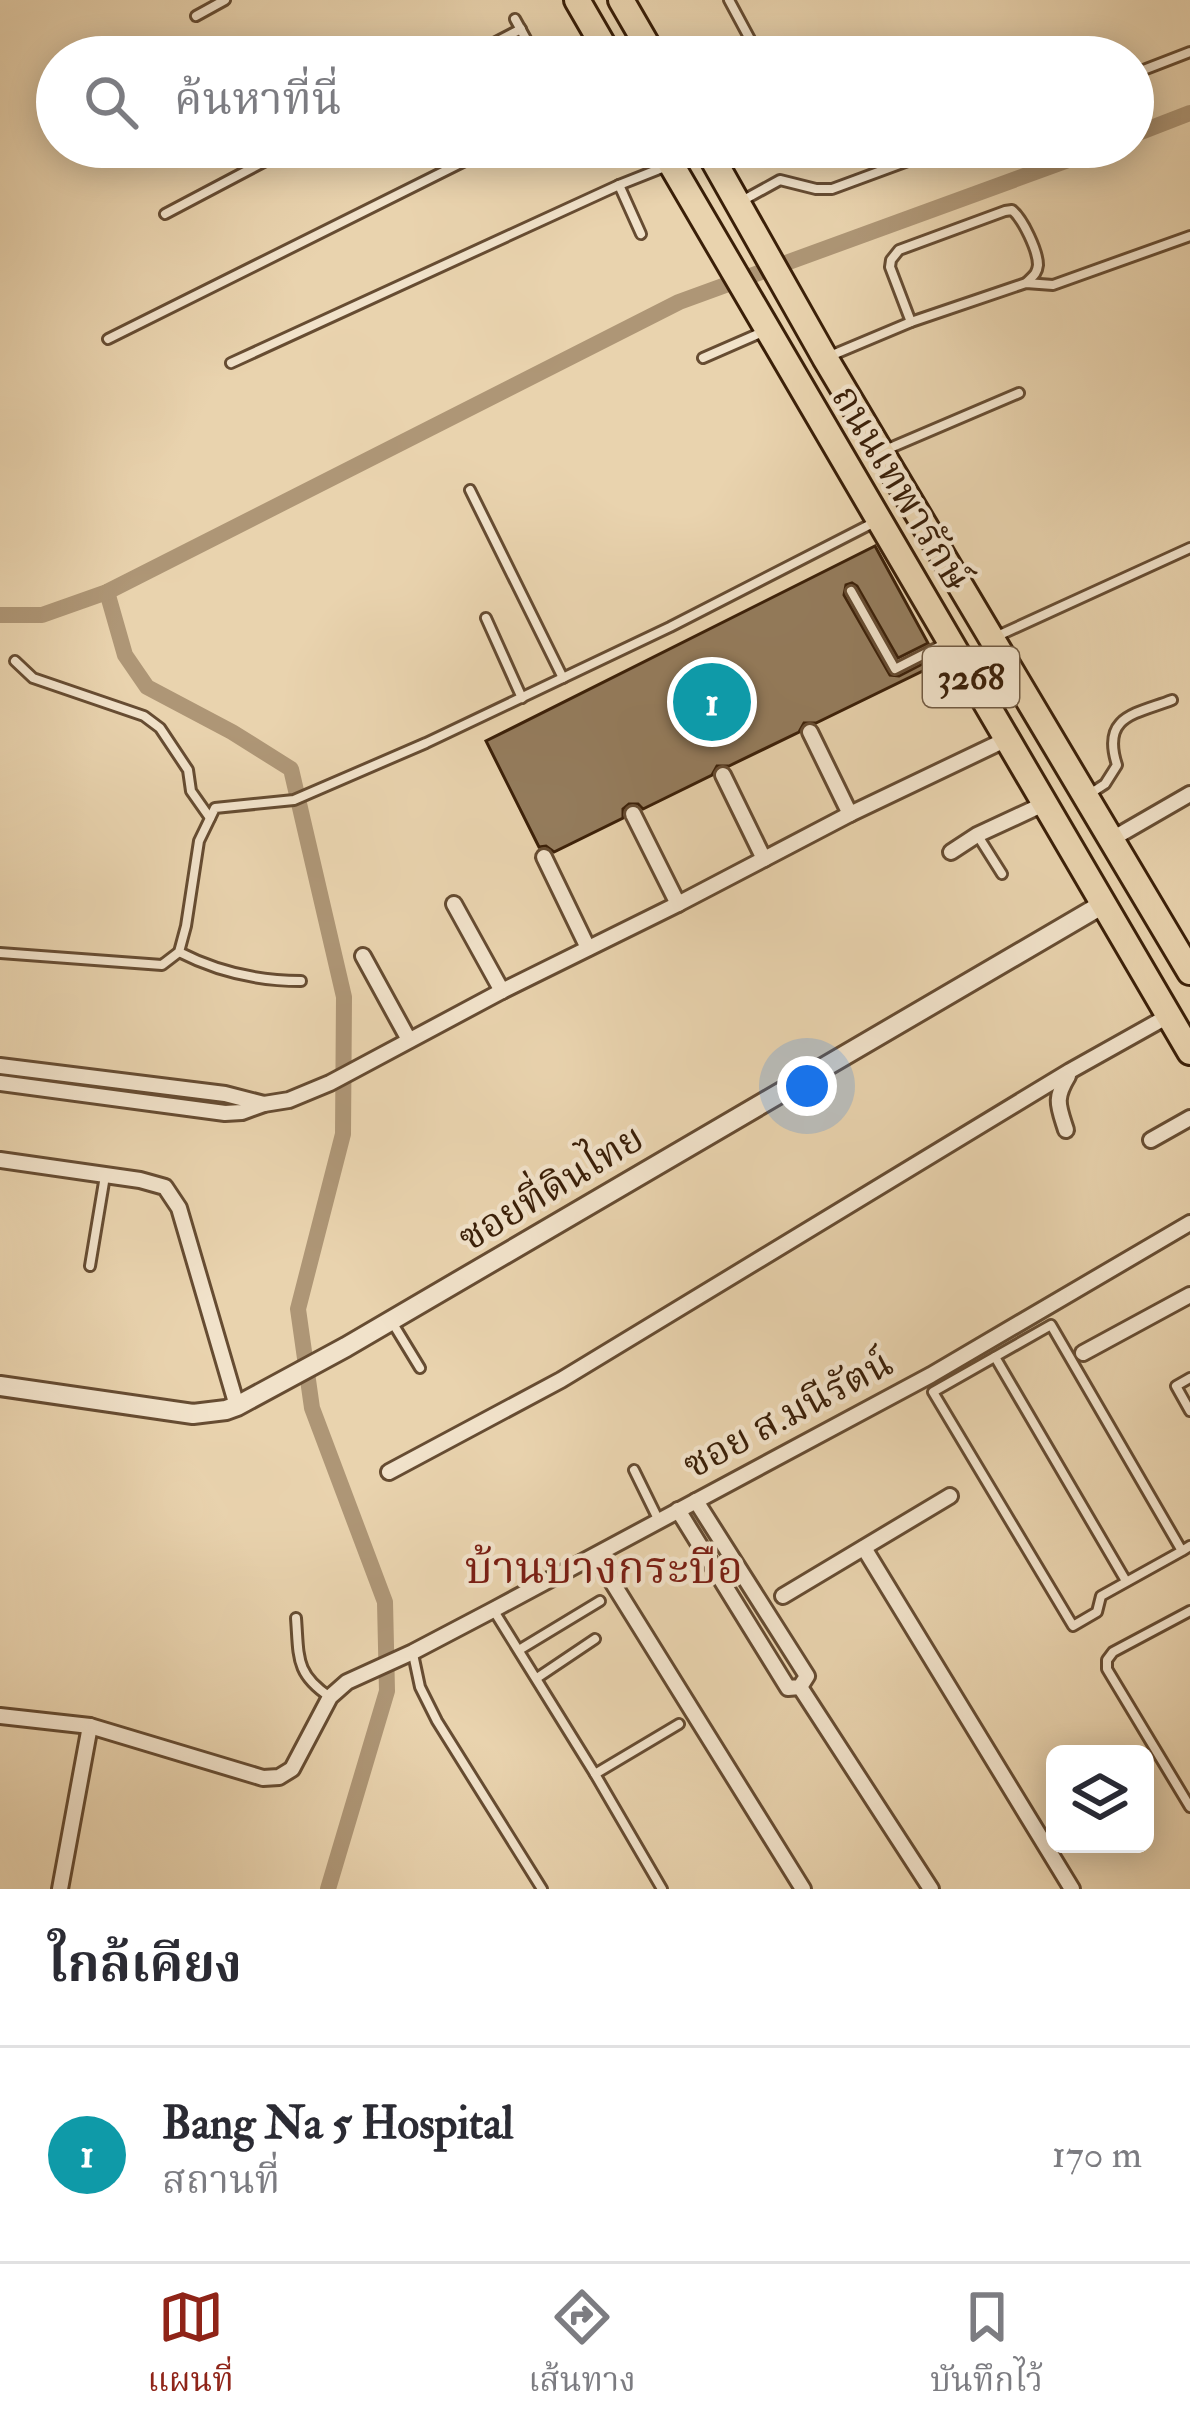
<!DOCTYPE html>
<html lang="th">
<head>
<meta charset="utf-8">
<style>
  body { margin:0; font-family:"IM FELL Double Pica","Noto Serif Thai",serif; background:#f7f7f7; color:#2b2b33 }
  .controls { position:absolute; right:36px; bottom:36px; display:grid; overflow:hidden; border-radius:18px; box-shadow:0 6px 30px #0003 }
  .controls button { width:108px; height:108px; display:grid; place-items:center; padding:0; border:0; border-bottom:3px solid #e1e1e2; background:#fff; color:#2b2b33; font:60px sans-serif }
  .you { position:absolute; left:807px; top:1086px; width:42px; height:42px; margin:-30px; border:9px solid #fff; border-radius:50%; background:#1a73e8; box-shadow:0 0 0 18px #1a73e833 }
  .badge { display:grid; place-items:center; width:78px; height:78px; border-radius:50%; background:#8f2418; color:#fff; font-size:39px; font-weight:700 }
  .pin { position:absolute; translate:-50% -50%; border:6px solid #fff; box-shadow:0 3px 12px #0006 }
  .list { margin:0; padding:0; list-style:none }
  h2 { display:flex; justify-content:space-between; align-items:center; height:156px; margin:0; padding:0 48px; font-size:51px }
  h2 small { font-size:39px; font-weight:400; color:#7c7c81 }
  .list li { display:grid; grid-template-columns:78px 1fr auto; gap:36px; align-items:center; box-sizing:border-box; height:216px; padding:0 48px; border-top:3px solid #e1e1e2 }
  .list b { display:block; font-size:45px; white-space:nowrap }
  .list p { margin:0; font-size:39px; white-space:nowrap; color:#7c7c81 }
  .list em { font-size:39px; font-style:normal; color:#7c7c81 }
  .icon { flex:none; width:66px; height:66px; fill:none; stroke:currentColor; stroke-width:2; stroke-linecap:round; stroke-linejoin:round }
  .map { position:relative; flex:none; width:1190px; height:1889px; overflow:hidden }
  .search { position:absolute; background:#fff; box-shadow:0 6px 30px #0003; left:36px; right:36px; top:36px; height:132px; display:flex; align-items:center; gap:30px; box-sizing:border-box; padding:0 42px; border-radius:66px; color:#7c7c81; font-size:45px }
  .sheet { height:372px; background:#fff }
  nav { display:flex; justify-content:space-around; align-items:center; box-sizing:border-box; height:168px; border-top:3px solid #e1e1e2; background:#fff; font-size:33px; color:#7c7c81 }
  nav a { display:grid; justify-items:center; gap:6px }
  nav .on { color:#8f2418 }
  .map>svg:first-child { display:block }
</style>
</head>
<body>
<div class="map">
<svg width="1190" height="1889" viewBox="0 0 1190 1889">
  <rect width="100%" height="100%" fill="#e9d3ae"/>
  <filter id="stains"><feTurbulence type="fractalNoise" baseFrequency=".00167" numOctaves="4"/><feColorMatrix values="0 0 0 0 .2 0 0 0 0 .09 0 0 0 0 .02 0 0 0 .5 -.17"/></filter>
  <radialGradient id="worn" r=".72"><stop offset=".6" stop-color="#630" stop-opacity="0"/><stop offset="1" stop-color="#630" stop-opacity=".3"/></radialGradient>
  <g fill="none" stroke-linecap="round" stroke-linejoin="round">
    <!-- canal -->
    <g stroke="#ae9676" stroke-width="16">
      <path d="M1133,135L1190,113"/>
      <path d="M107,592L125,655L147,687L232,732L291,769L344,997L343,1134L298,1309L312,1408L385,1602L387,1691L328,1889"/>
      <path d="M0,615H42L107,592L679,302L1104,147"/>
    </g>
  </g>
  <!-- building -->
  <path fill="#957d5e" stroke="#3a1f08" stroke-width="3" d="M875,546L928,643L898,658L857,586L852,583L846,585L844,595L890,675L899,676L936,657L939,663L816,723H804L799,732L729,766H717L712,775L643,809L638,804H629L623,809V818L554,852L546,846L539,847L486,741Z"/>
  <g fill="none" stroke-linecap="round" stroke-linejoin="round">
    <defs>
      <g id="service">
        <path d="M729,0L758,54"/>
        <path d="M196,16L225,0"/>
        <path d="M515,19L536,57"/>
        <path d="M467,57L521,29"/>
        <path d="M1133,74L1190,52"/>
        <path d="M619,185L641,234"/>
        <path d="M740,202L780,180L816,189H832L946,147"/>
        <path d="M165,214L292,147"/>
        <path d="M911,322L890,267L891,260L899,250L1005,211L1012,210C1023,219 1038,251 1038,265C1037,274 1033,276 1027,282"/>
        <path d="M108,339L493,147"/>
        <path d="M830,356L911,322L1026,283L1053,285L1190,236"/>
        <path d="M703,358L765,331"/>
        <path d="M231,363L619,185L667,166"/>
        <path d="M883,451L1019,393"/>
        <path d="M470,490L563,678"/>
        <path d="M851,591L895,669L948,642"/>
        <path d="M486,618L522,698"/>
        <path d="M993,638L1190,548"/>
        <path d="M15,661L33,678L144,716L160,728L188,770L191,791L210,818"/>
        <path d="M1088,795L1105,784L1117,765C1101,716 1135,714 1172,700"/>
        <path d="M978,836L1002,874"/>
        <path d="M179,952C216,971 259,981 301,981"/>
        <path d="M0,953L162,965L179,952L186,926L199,841L215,808L294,800L426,743L670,627L873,523"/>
        <path d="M90,1266L105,1176"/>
        <path d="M392,1322L420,1368"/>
        <path d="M995,1357L1126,1581"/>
        <path d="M1190,1378L1176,1386L1190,1411"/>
        <path d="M634,1470L659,1521"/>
        <path d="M1182,1551L1051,1325L933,1392L1073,1626L1097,1612L1101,1596L1182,1551L1190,1546"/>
        <path d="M494,1611L595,1774L679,1724"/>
        <path d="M1190,1611L1113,1652L1107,1660V1669L1190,1807"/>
        <path d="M296,1618C299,1657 295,1674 330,1697"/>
        <path d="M519,1650L600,1601"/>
        <path d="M413,1654L420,1687L437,1721L542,1889"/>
        <path d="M537,1678L595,1639"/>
        <path d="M595,1774L662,1889"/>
      </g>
      <g id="minor">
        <path d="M810,732L850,814"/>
        <path d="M723,775L764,859"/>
        <path d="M633,814L678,904"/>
        <path d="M1112,839L1190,794"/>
        <path d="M951,852L977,835L1046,803"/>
        <path d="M544,857L588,948"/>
        <path d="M454,904L502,991"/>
        <path d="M363,956L409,1040"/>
        <path d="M0,1066L225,1094L264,1104"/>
        <path d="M0,1083L225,1113L242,1112L264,1104L289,1100L330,1083L502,991L678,904L850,814L1007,739"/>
        <path d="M1066,1130C1058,1105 1054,1099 1068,1076"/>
        <path d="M1151,1140L1190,1118"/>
        <path d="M0,1160L140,1180L165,1187L179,1208L237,1406"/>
        <path d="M1083,1353L1190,1295"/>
        <path d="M389,1472L561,1380L1070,1071L1170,1015"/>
        <path d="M678,1510L788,1688L800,1687L807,1676L696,1501"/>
        <path d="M864,1548L1072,1889"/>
        <path d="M596,1556L803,1889"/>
        <path d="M783,1596L950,1496"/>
        <path d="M800,1687L931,1889"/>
        <path d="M0,1716L90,1726L263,1778L279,1777L292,1769L330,1697L347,1682L413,1652L493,1610L931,1375L1190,1223"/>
        <path d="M60,1889L90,1726"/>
      </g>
      <path id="tertiary" d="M0,1386L193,1414L226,1410L237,1406L346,1347L1105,903"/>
      <g id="primary">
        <path d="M577,0L610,57"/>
        <path d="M621,0L654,57"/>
        <path d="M661,147L1190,1052"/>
        <path d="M706,147L825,358L1190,972"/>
      </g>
    </defs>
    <!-- service casing -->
    <use href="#service" stroke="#664c32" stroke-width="14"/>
    <!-- minor casing -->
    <use href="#minor" stroke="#664c32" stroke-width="20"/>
    <!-- tertiary casing -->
    <use href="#tertiary" stroke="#664c32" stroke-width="24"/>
    <!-- primary casing -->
    <use href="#primary" stroke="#3a1f08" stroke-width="30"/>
    <!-- service -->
    <use href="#service" stroke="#f1e2ca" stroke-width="8"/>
    <!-- minor -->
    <use href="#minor" stroke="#f1e2ca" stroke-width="14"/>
    <!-- tertiary -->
    <use href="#tertiary" stroke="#f1e2ca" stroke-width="18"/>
    <!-- primary -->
    <use href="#primary" stroke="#e9d3ae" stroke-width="24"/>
  </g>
  <g text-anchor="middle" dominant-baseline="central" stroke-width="9" stroke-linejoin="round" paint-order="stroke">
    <!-- shield labels -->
    <rect fill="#f1e2ca" stroke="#715a42" stroke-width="3" x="923" y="647" width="96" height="60" rx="9"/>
    <g font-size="36" font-weight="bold" fill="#3a1f08">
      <text x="971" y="677">3268</text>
    </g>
    <!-- street labels -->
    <g font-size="39" fill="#3a1f08" stroke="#f1e2ca">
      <text transform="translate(901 488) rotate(59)">ถนนเทพารักษ์</text>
      <text transform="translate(551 1188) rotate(-31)">ซอยที่ดินไทย</text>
      <text transform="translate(788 1414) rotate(-28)">ซอย ส.มนีรัตน์</text>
    </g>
    <!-- quarter labels -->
    <g font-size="45" fill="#7a1f14" stroke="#f1e2ca">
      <text x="604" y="1569">บ้านบางกระบือ</text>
    </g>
  </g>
  <rect width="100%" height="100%" filter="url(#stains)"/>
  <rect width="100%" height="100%" fill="url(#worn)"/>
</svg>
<div class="controls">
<button><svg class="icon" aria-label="layers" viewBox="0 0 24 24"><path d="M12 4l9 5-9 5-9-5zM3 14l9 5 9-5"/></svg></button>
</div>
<div class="you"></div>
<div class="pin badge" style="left:712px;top:702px;background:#0f9aa8">1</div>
<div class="search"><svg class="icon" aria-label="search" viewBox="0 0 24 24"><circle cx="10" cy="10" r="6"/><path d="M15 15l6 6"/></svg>ค้นหาที่นี่</div>
</div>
<section class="sheet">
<h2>ใกล้เคียง<small></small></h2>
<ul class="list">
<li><span class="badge" style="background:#0f9aa8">1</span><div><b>Bang Na 5 Hospital</b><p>สถานที่</p></div><em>170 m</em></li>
</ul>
</section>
<nav>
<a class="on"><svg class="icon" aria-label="map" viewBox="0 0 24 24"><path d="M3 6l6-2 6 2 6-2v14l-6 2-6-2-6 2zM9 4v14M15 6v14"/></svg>แผนที่</a>
<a><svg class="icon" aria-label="directions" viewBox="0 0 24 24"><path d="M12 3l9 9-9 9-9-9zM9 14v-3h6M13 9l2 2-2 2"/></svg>เส้นทาง</a>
<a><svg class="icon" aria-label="saved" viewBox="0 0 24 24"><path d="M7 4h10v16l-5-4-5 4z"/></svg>บันทึกไว้</a>
</nav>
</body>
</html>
